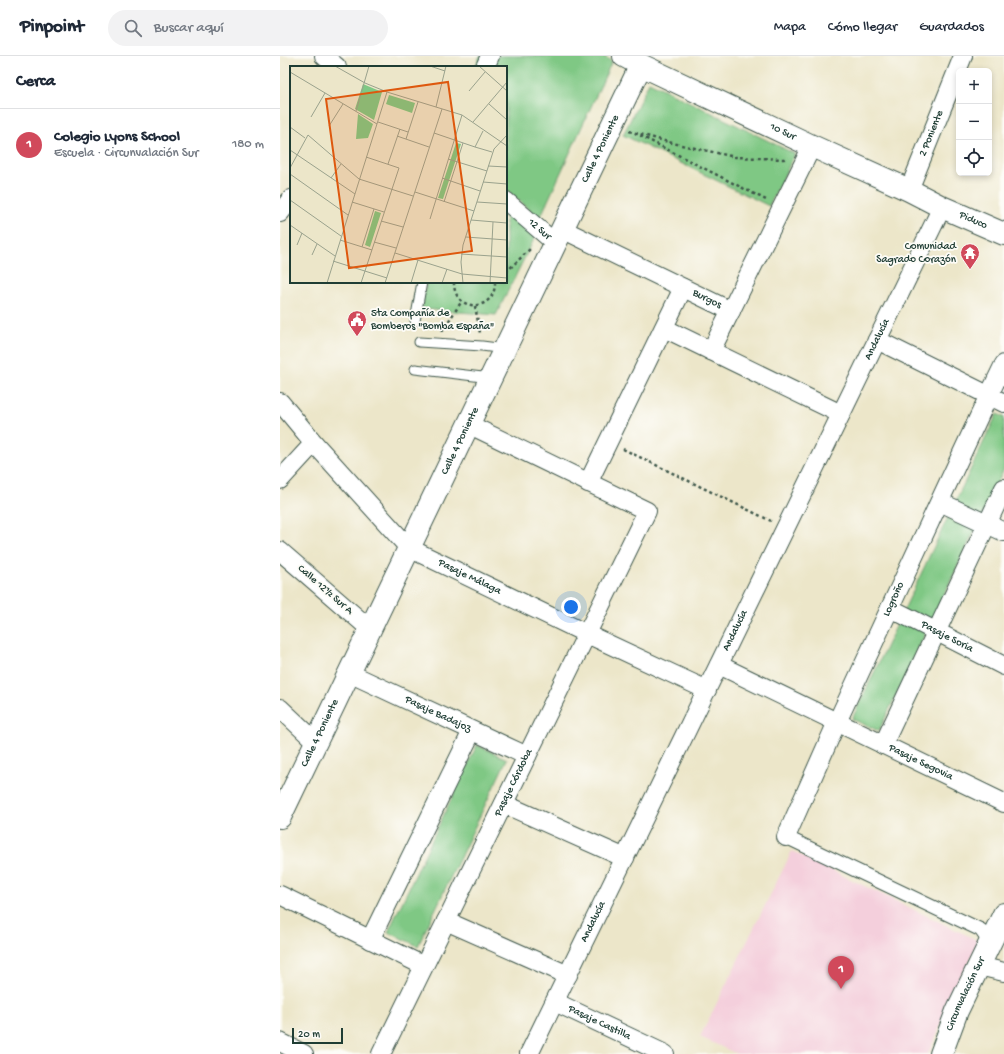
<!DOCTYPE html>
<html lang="es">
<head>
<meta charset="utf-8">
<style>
  body { margin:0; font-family:"Gochi Hand",sans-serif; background:#f2f2f3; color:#1f2937 }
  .controls { position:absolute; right:12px; top:12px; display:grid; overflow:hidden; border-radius:6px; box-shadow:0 2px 6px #0003 }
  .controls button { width:36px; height:36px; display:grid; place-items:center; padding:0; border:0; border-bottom:1px solid #e0e1e3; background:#fff; color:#1f2937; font:20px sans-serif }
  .scale { position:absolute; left:12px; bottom:10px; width:51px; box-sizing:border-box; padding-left:4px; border:2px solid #1f3d34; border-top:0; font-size:11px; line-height:14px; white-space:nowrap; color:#1f3d34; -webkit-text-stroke:3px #fdfcf7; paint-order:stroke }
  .you { position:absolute; left:291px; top:551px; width:14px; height:14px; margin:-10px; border:3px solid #fff; border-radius:50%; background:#1a73e8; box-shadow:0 0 0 6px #1a73e833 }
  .badge { display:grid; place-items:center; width:26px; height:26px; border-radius:50%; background:#d1495b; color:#fff; font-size:13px; font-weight:700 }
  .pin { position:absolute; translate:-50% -33px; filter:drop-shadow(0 1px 2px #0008) }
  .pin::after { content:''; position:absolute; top:21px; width:14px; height:12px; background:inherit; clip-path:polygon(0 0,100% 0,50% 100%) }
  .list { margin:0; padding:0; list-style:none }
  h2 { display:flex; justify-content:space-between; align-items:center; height:52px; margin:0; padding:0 16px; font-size:17px }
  h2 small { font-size:13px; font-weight:400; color:#747a83 }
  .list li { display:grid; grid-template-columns:26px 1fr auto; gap:12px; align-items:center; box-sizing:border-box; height:72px; padding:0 16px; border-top:1px solid #e0e1e3 }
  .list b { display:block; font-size:15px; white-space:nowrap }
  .list p { margin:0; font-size:13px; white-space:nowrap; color:#747a83 }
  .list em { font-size:13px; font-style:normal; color:#747a83 }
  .icon { flex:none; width:22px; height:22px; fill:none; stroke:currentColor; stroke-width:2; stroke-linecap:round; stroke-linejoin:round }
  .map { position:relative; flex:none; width:724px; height:998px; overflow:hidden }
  header { display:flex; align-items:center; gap:24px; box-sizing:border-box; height:56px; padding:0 20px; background:#fff; border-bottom:1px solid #e0e1e3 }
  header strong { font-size:19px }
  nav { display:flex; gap:22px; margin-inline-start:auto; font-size:14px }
  .search { width:280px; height:36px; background:#f2f2f3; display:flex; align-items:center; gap:10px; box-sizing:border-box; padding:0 14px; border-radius:22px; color:#747a83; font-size:15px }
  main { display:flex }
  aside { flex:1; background:#fff }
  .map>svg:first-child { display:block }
</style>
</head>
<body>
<header>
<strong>Pinpoint</strong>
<div class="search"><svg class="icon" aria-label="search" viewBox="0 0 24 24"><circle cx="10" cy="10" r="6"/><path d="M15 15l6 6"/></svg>Buscar aquí</div>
<nav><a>Mapa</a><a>Cómo llegar</a><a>Guardados</a></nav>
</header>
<main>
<aside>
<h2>Cerca<small></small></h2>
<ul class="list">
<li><span class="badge">1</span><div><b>Colegio Lyons School</b><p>Escuela · Circunvalación Sur</p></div><em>180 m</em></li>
</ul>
</aside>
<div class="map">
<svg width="724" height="998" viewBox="0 0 724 998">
  <rect width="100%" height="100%" fill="#fdfcf7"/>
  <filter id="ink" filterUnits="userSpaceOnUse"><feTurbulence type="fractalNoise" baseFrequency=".025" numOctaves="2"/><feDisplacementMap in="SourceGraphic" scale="8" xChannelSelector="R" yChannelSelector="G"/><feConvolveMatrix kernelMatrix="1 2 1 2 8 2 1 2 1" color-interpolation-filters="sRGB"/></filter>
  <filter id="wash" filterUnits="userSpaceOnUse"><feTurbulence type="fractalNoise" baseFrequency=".012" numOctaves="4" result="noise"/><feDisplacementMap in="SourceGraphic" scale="16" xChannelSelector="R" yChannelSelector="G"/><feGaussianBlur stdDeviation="0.9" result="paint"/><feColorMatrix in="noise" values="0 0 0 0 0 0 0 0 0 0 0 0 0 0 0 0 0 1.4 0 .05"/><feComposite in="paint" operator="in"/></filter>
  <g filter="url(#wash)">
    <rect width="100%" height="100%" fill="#ece6c9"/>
    <!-- built -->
    <path fill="#f4cfdc" d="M512,795L699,885L648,998H457L420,981Z"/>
    <!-- green -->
    <g fill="#7fc884" stroke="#4f825c">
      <path d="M200,0H323L332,5L260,162L226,134V11H195Z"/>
      <path d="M369,26L515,98L489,150L343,79Z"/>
      <path d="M226,157L255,181L216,259L142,253L146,226H226Z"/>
      <path d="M717,358L724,361V413L599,675L572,663Z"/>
      <path d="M197,689L227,703L138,890L108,876Z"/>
    </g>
  </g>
  <g filter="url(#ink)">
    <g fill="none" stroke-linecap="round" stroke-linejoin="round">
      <defs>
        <g id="service">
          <path d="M135,265L142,226"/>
          <path d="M139,286L202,290L225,293"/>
          <path d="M135,313L211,322"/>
        </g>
        <path id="pedestrian" d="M506,781L701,874L710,887"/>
        <g id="minor">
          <path d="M44,0L57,11"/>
          <path d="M205,11L210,0"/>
          <path id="s1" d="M629,134L683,0"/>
          <path id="s2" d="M226,145L275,187"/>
          <path d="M0,157L11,143"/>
          <path id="s3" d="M282,173L451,255"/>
          <path d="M384,272L561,358"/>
          <path d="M597,284L724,347"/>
          <path d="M431,295L532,90"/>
          <path id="s4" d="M0,346L34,387L129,492L307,578L427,634"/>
          <path d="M0,424L34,387"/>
          <path d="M308,427L403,232"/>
          <path d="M660,446L724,476"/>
          <path d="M0,495L90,573"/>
          <path id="s5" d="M610,552L724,610"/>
          <path id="s6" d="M439,609L724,747"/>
          <path id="s7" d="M69,617L247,700"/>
          <path d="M0,652L36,686"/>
          <path d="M603,689L724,432"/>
          <path d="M224,748L345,802"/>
          <path id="s8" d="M506,781L557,666L709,339L724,308"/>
          <path d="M0,839L144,910"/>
          <path d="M166,865L288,919"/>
          <path d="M90,884L192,675"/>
          <path d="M699,910L724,916"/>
          <path id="s9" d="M275,946L385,998"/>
          <path d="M0,986L24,998"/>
          <path id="s10" d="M101,998L367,455L188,368"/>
          <path id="s11" d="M249,998L662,151"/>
        </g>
        <g id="tertiary">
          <path id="s12" d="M344,0L361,9L532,90L629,134L662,151L724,178"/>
          <path id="s13" d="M0,761L361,9"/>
          <path id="s14" d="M661,998L671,971L677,955L724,858"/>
        </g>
      </defs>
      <!-- service casing -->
      <use href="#service" stroke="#3e564a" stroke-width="11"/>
      <!-- pedestrian casing -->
      <use href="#pedestrian" stroke="#3e564a" stroke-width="15"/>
      <!-- minor casing -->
      <use href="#minor" stroke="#3e564a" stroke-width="20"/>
      <!-- tertiary casing -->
      <use href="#tertiary" stroke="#3e564a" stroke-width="24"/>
      <!-- path -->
      <g stroke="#3e564a" stroke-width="2.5" stroke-dasharray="3 3" stroke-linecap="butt">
        <path d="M349,75L388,86L455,101L504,103L507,101"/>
        <path d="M355,77L488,145"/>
        <path d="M226,216L250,193"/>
        <path d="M174,226C173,257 216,257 215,226"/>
        <path d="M195,250L200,277"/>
        <path d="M162,275L182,245"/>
        <path d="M343,393L491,465"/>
      </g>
      <!-- service -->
      <use href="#service" stroke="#fff" stroke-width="9"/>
      <!-- pedestrian -->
      <use href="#pedestrian" stroke="#fff" stroke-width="13"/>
      <!-- minor -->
      <use href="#minor" stroke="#fff" stroke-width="18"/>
      <!-- tertiary -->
      <use href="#tertiary" stroke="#fff" stroke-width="22"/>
    </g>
  </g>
  <!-- icons -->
  <defs>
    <symbol id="temple-pin" viewBox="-11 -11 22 30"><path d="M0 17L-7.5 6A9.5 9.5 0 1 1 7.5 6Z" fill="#d1495b" stroke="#fdfcf7"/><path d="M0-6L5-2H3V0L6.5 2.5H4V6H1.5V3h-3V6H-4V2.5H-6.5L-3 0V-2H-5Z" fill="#fff"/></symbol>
    <symbol id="civic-pin" viewBox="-11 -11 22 30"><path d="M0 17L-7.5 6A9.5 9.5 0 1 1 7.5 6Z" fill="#d1495b" stroke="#fdfcf7"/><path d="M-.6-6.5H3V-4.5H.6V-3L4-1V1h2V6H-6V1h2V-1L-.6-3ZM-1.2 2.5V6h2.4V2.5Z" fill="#fff"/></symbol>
  </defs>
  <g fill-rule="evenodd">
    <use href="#temple-pin" x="679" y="186" width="22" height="30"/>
    <use href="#civic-pin" x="66" y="253" width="22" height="30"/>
  </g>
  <g text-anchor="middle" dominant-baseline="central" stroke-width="3.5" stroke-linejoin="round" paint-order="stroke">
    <!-- street labels -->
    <g font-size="11" fill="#1f3d34" stroke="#fdfcf7">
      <text stroke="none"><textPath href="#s12" startOffset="176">10 Sur</textPath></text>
      <text stroke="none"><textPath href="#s1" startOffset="61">2 Poniente</textPath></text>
      <text stroke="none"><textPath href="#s13" startOffset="741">Calle 4 Poniente</textPath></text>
      <text stroke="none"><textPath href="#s12" startOffset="386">Piduco</textPath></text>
      <text stroke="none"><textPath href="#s2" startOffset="44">12 Sur</textPath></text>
      <text stroke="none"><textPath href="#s3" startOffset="161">Burgos</textPath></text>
      <text stroke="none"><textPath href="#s11" startOffset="795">Andalucía</textPath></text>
      <text stroke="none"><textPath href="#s13" startOffset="417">Calle 4 Poniente</textPath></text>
      <text stroke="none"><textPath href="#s4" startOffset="262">Pasaje Málaga</textPath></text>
      <text transform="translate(45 534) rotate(41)">Calle 12½ Sur A</text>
      <text stroke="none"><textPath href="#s8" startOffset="261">Logroño</textPath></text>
      <text stroke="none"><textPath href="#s11" startOffset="471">Andalucía</textPath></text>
      <text stroke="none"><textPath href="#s5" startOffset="64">Pasaje Soria</textPath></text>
      <text stroke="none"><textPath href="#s7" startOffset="98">Pasaje Badajoz</textPath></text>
      <text stroke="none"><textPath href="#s13" startOffset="93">Calle 4 Poniente</textPath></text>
      <text stroke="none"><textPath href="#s6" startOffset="224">Pasaje Segovia</textPath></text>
      <text stroke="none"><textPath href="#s10" startOffset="302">Pasaje Córdoba</textPath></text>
      <text stroke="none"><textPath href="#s11" startOffset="147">Andalucía</textPath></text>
      <text stroke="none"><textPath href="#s14" startOffset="65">Circunvalación Sur</textPath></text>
      <text stroke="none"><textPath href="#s9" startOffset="49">Pasaje Castilla</textPath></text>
    </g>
    <!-- poi labels -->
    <g font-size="11" fill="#1f3d34" stroke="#fdfcf7" text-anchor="end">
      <text x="676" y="191">Comunidad<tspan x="676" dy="13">Sagrado Corazón</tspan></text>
      <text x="91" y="258" text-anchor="start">5ta Compañía de<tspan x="91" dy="13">Bomberos "Bomba España"</tspan></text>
    </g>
  </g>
  <!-- overview -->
  <g transform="translate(10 10)">
    <rect width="217" height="217" fill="#ece6c9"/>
    <path d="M73,18L92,26L84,54L65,43ZM99,29L125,37L122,47L96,38ZM68,48L83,58L78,72L66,73ZM166,77L171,78L153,133L148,132ZM85,145L91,147L80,181L75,179Z" fill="#7fc884"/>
    <path fill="none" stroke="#9aa28d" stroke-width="1" d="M45,0L75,17L97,26L172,49L217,80M140,0L155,5M189,0L217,25M0,6L87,58M179,25L195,6M199,38L217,54M146,41L156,0M66,45L79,0M21,51L35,27M88,56L118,66M183,56L217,16M39,60L53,38M0,61L15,72M144,67L185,81L193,65M107,70L139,81M116,73L128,36M185,81L202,86M0,84L65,128M158,93L197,105M98,98L110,63M198,100L217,101M0,102L18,69L69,113L123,130M0,108L58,149M41,112L51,98M152,112L190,125M193,116L217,118M125,126L184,145M0,134L51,170M62,136L94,146M154,136L173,77M187,136L217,138M140,153L172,49M181,154L217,157M91,155L113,161M0,159L45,190M176,171L217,174M50,174L82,184M84,176L106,182M7,179L12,167M72,181L84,143M105,187L172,208L217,212M171,188L217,191M22,189L27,178M43,195L97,212M37,217L97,26M71,217L109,102L76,91M95,217L152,43M121,217L128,194M152,217L157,203M173,217L171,196L173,179L204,83L217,69M200,217L203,156"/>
    <path fill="#de580e" fill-opacity="0.15" stroke="#de580e" stroke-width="2" d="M158,16L182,185L59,202L36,33Z"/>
    <rect width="217" height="217" fill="none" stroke="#1f3d34" stroke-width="2"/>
  </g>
</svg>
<div class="controls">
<button>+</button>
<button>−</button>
<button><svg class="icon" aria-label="locate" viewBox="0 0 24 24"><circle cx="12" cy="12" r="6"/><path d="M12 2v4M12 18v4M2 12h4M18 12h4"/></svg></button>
</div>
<div class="scale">20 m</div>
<div class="you"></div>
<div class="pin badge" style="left:561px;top:933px">1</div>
</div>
</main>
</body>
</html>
